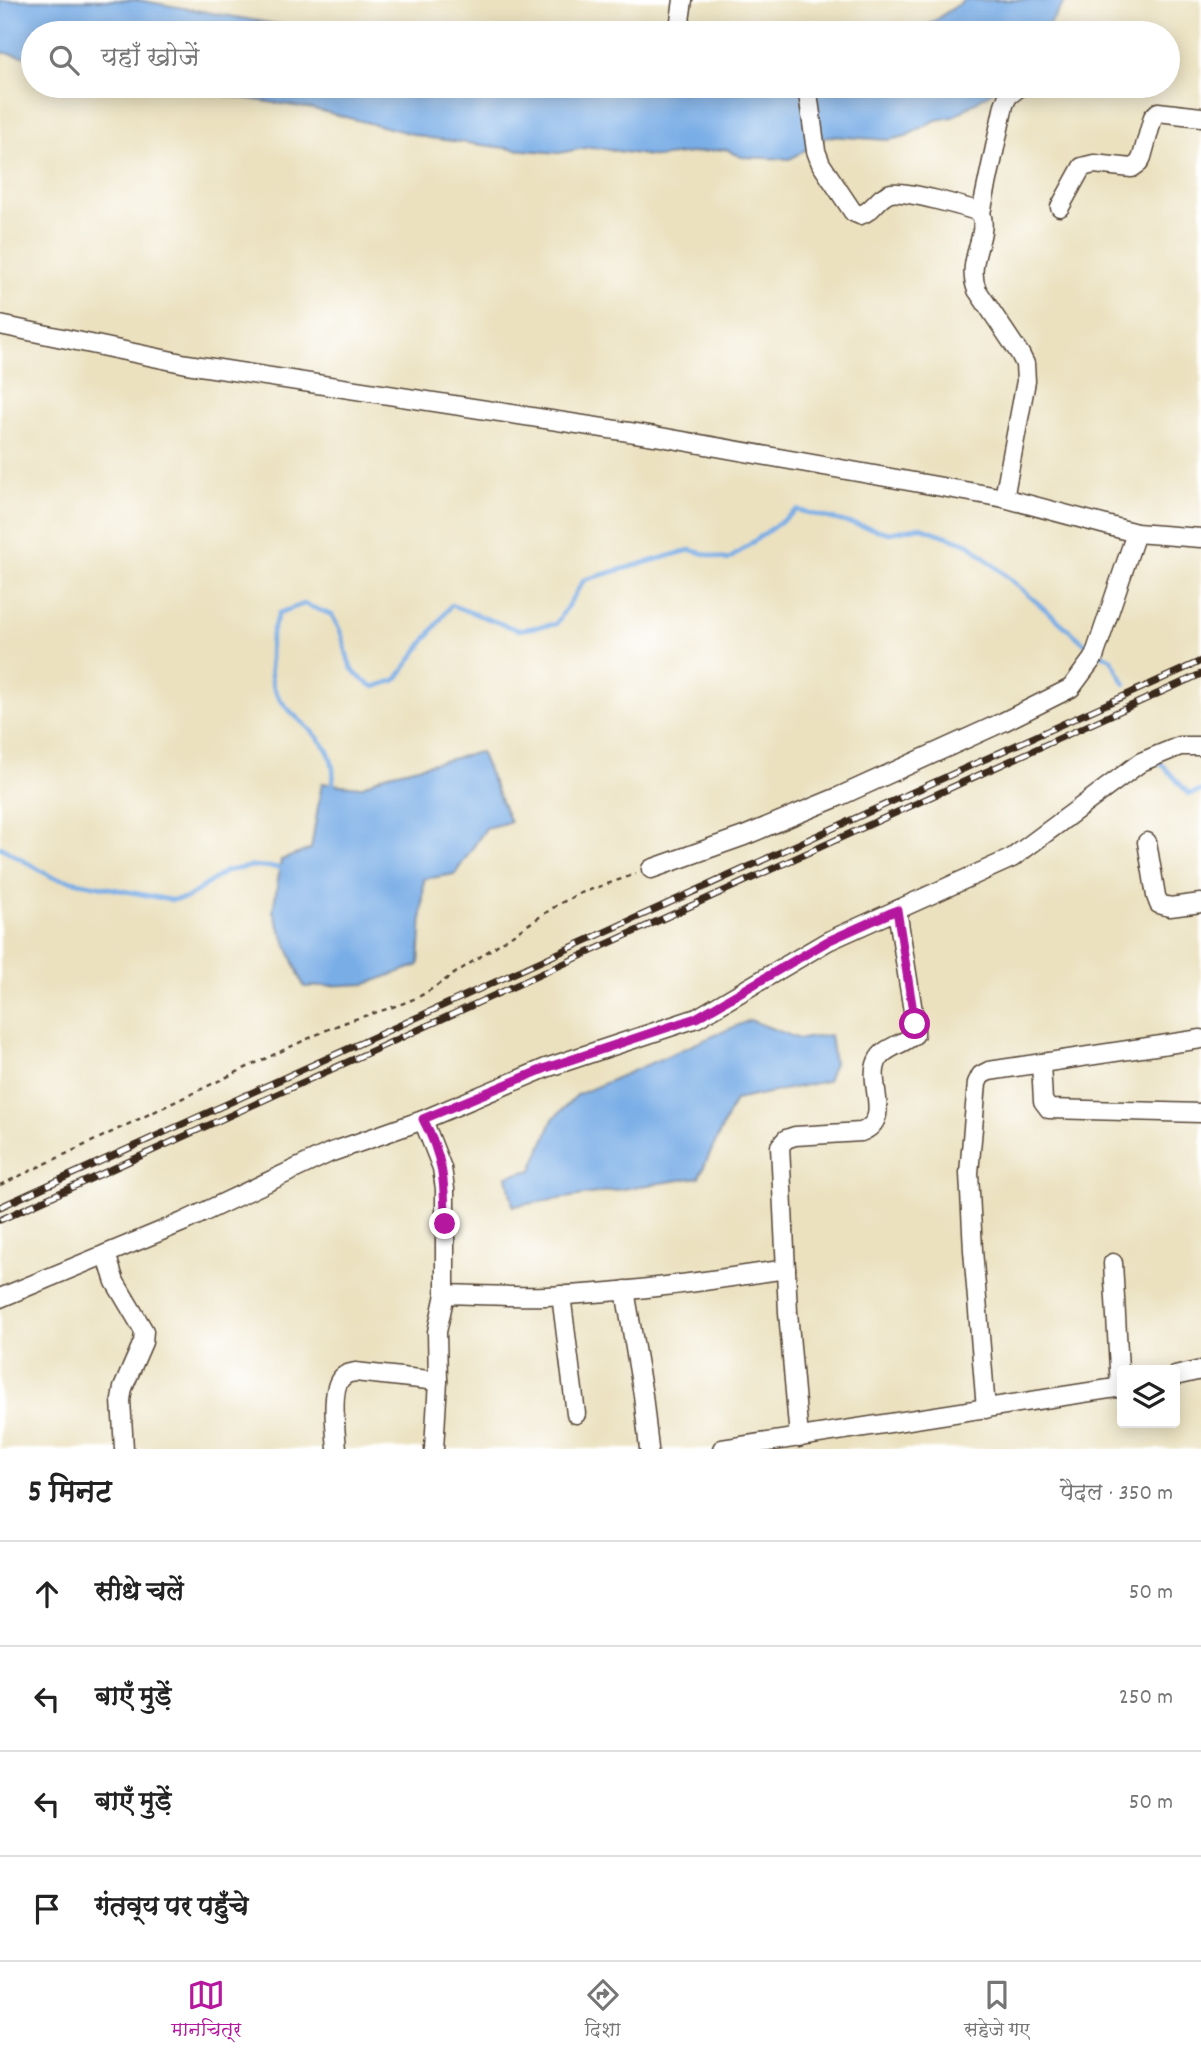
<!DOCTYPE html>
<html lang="hi">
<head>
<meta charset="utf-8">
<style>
  body { margin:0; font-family:Dekko,"Playpen Sans Deva",sans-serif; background:#f6f6f6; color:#222 }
  .controls { position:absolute; right:21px; bottom:21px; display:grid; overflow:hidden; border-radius:7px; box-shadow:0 4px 18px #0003 }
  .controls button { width:63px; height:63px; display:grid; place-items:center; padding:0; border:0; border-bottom:2px solid #e0e0e0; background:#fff; color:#222; font:35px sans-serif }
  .stop { position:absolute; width:21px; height:21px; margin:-16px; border:5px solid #b5179e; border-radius:50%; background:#fff }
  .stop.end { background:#b5179e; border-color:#fff; box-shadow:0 2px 7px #0008 }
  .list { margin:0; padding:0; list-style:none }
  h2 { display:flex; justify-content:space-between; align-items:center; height:91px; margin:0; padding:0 28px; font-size:30px }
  h2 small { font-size:23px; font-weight:400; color:#767676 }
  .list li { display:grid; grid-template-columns:46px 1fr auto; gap:21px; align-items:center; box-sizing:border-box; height:105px; padding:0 28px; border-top:2px solid #e0e0e0 }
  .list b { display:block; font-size:26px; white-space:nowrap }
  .list em { font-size:23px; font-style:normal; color:#767676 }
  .icon { flex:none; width:38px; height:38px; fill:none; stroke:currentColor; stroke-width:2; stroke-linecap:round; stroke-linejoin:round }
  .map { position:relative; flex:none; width:1201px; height:1449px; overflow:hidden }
  .search { position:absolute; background:#fff; box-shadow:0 4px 18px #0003; left:21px; right:21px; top:21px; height:77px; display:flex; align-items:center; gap:18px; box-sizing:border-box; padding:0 24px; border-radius:38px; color:#767676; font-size:26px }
  .sheet { height:511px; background:#fff }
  nav { display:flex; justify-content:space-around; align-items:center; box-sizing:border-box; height:98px; border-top:2px solid #e0e0e0; background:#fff; font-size:19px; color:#767676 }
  nav a { display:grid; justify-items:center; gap:4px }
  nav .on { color:#b5179e }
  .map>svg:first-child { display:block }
</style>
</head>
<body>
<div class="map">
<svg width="1201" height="1449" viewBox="0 0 1201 1449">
  <rect width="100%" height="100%" fill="#fff"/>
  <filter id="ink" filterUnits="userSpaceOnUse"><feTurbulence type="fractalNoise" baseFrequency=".0143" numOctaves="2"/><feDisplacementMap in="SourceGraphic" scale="14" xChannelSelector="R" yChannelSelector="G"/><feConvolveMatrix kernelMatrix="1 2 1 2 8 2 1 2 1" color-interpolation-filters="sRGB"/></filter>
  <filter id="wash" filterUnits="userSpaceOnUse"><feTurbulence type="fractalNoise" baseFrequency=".00686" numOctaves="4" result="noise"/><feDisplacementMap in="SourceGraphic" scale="28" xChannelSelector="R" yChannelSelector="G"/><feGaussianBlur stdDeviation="1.57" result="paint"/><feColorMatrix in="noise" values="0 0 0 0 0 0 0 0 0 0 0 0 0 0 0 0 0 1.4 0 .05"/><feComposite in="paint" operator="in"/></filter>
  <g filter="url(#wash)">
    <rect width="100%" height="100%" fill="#ebe1bf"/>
    <!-- water -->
    <g fill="#79ade6" stroke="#5a6c82" stroke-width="2">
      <path d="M0,0H138L327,33H33V58L0,52Z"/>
      <path d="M965,0H1066L1043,33H916Z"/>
      <path d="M166,86H705L718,93L779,86H1000L953,117L936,120L906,136L889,140L828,136L790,159L741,157L726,149L657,157L591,147L559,153L513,149L429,138L313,109Z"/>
      <path d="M480,752L510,822L486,828L455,874L424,879L419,965L366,984L304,987L273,912L281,860L311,849L322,783L361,787L385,775Z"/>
      <path d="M750,1020L799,1039L830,1035L834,1063L827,1081L735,1100L699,1177L513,1206L507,1176L532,1170L553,1119L577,1095Z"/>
    </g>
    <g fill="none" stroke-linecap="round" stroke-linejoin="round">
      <!-- stream -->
      <g stroke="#79ade6" stroke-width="4.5">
        <path d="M1100,653L1111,659L1125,684"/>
        <path d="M1158,760L1189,794L1201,791"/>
        <path d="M332,789C343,732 286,726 272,683C270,674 269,643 272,634C273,627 277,620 279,613L304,604L332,615C335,622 340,629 342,636C351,665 345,670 374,687L396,680L451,605L518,630L556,624L584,580L690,550L728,560L797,510L890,533L920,527L969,544L1083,642L1093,648"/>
        <path d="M0,847L52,877L171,900L187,898L226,871L254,866L284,868"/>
      </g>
    </g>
  </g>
  <g filter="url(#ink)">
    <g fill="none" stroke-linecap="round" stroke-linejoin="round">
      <defs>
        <g id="minor">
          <path d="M683,0L680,21L687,33"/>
          <path d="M807,86L816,151L821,164L853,212L860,215C873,212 878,196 891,193C903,190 968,207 981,213C989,237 965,261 977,290L1020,354L1025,364L1026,381L1004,498"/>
          <path d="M1060,207L1082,167L1094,164L1132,168L1139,163L1142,157L1153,117L1158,112L1201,117"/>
          <path d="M981,213L1004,105L1008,96L1021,86"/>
          <path d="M0,325L187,364L655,436L1004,498L1136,533L1201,538"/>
          <path d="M1147,842L1156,896L1159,904L1170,907L1201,903"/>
          <path d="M651,869L744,836L838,797L1003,722L1071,688L1094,657L1136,533"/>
          <path d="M1041,1063L1043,1101L1049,1109L1201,1113"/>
          <path d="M423,1120L442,1168L445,1189V1294L437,1332L438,1381L434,1449"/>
          <path d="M106,1254L115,1282L144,1331L143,1342L123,1388L121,1400L124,1449"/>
          <path d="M1113,1263L1120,1387"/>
          <path d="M625,1290L643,1395L649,1449"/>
          <path d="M445,1294C478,1295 513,1297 546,1296C627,1293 706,1281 786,1269"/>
          <path d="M561,1295L576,1414"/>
          <path d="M0,1298L183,1222L329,1153L423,1120L546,1068L697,1018L828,941L1012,858L1141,762L1180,746H1201"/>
          <path d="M1175,1376L1201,1370"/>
          <path d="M986,1409L973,1250L969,1173L977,1083L981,1075L989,1071L1201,1039"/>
          <path d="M799,1438L788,1312L780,1146L786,1139L795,1136L861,1132C895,1119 864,1081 879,1058C887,1046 905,1044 915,1034V1024L897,910"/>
          <path d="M337,1449C336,1433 329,1385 344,1376C347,1373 352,1373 355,1372L438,1381"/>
          <path d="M722,1449L1122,1387"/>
        </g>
      </defs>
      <!-- minor casing -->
      <use href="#minor" stroke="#554536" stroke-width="21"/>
      <!-- path -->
      <path stroke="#554536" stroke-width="2.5" stroke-dasharray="5 5" stroke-linecap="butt" d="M0,1185C110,1134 218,1080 329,1029C360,1015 393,1010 424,994L559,904L578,894L636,874"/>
      <!-- minor -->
      <use href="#minor" stroke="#fff" stroke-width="18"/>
      <defs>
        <g id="rail">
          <path d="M0,1207L1201,661"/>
          <path d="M0,1220L1201,674"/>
        </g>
      </defs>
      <!-- rail casing -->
      <use href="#rail" stroke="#3b2a1e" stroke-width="7"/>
      <!-- rail -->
      <use href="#rail" stroke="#fff" stroke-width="4.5" stroke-dasharray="13" stroke-linecap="butt"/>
    </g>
  </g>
  <g fill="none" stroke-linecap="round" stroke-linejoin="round" filter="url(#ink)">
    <!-- route -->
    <path stroke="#b5179e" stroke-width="9" d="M445,1224C445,1183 443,1156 423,1119L546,1068L696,1018L828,941L897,910L915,1024"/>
  </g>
</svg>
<div class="controls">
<button><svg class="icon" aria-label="layers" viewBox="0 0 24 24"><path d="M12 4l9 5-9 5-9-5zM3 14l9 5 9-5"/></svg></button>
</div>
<div class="stop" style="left:915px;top:1024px"></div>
<div class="stop end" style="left:445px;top:1224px"></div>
<div class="search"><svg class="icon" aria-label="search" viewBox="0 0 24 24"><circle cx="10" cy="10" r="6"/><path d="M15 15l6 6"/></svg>यहाँ खोजें</div>
</div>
<section class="sheet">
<h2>5 मिनट<small>पैदल · 350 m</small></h2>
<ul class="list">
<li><svg class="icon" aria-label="ahead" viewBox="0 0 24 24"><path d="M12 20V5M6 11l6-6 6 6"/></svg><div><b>सीधे चलें</b></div><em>50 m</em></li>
<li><svg class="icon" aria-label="left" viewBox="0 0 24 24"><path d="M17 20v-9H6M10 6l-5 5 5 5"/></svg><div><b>बाएँ मुड़ें</b></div><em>250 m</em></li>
<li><svg class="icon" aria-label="left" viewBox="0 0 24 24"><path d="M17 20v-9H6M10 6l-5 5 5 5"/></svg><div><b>बाएँ मुड़ें</b></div><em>50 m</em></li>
<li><svg class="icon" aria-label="arrive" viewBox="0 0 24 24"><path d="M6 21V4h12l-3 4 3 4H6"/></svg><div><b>गंतव्य पर पहुँचे</b></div></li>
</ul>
</section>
<nav>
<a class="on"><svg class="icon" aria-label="map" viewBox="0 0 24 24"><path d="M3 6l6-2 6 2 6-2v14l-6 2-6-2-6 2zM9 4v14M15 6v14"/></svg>मानचित्र</a>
<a><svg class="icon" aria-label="directions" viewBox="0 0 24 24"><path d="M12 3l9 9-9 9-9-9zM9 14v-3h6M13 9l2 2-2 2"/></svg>दिशा</a>
<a><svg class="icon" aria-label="saved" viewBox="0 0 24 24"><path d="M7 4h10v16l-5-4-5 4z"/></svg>सहेजे गए</a>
</nav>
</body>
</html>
